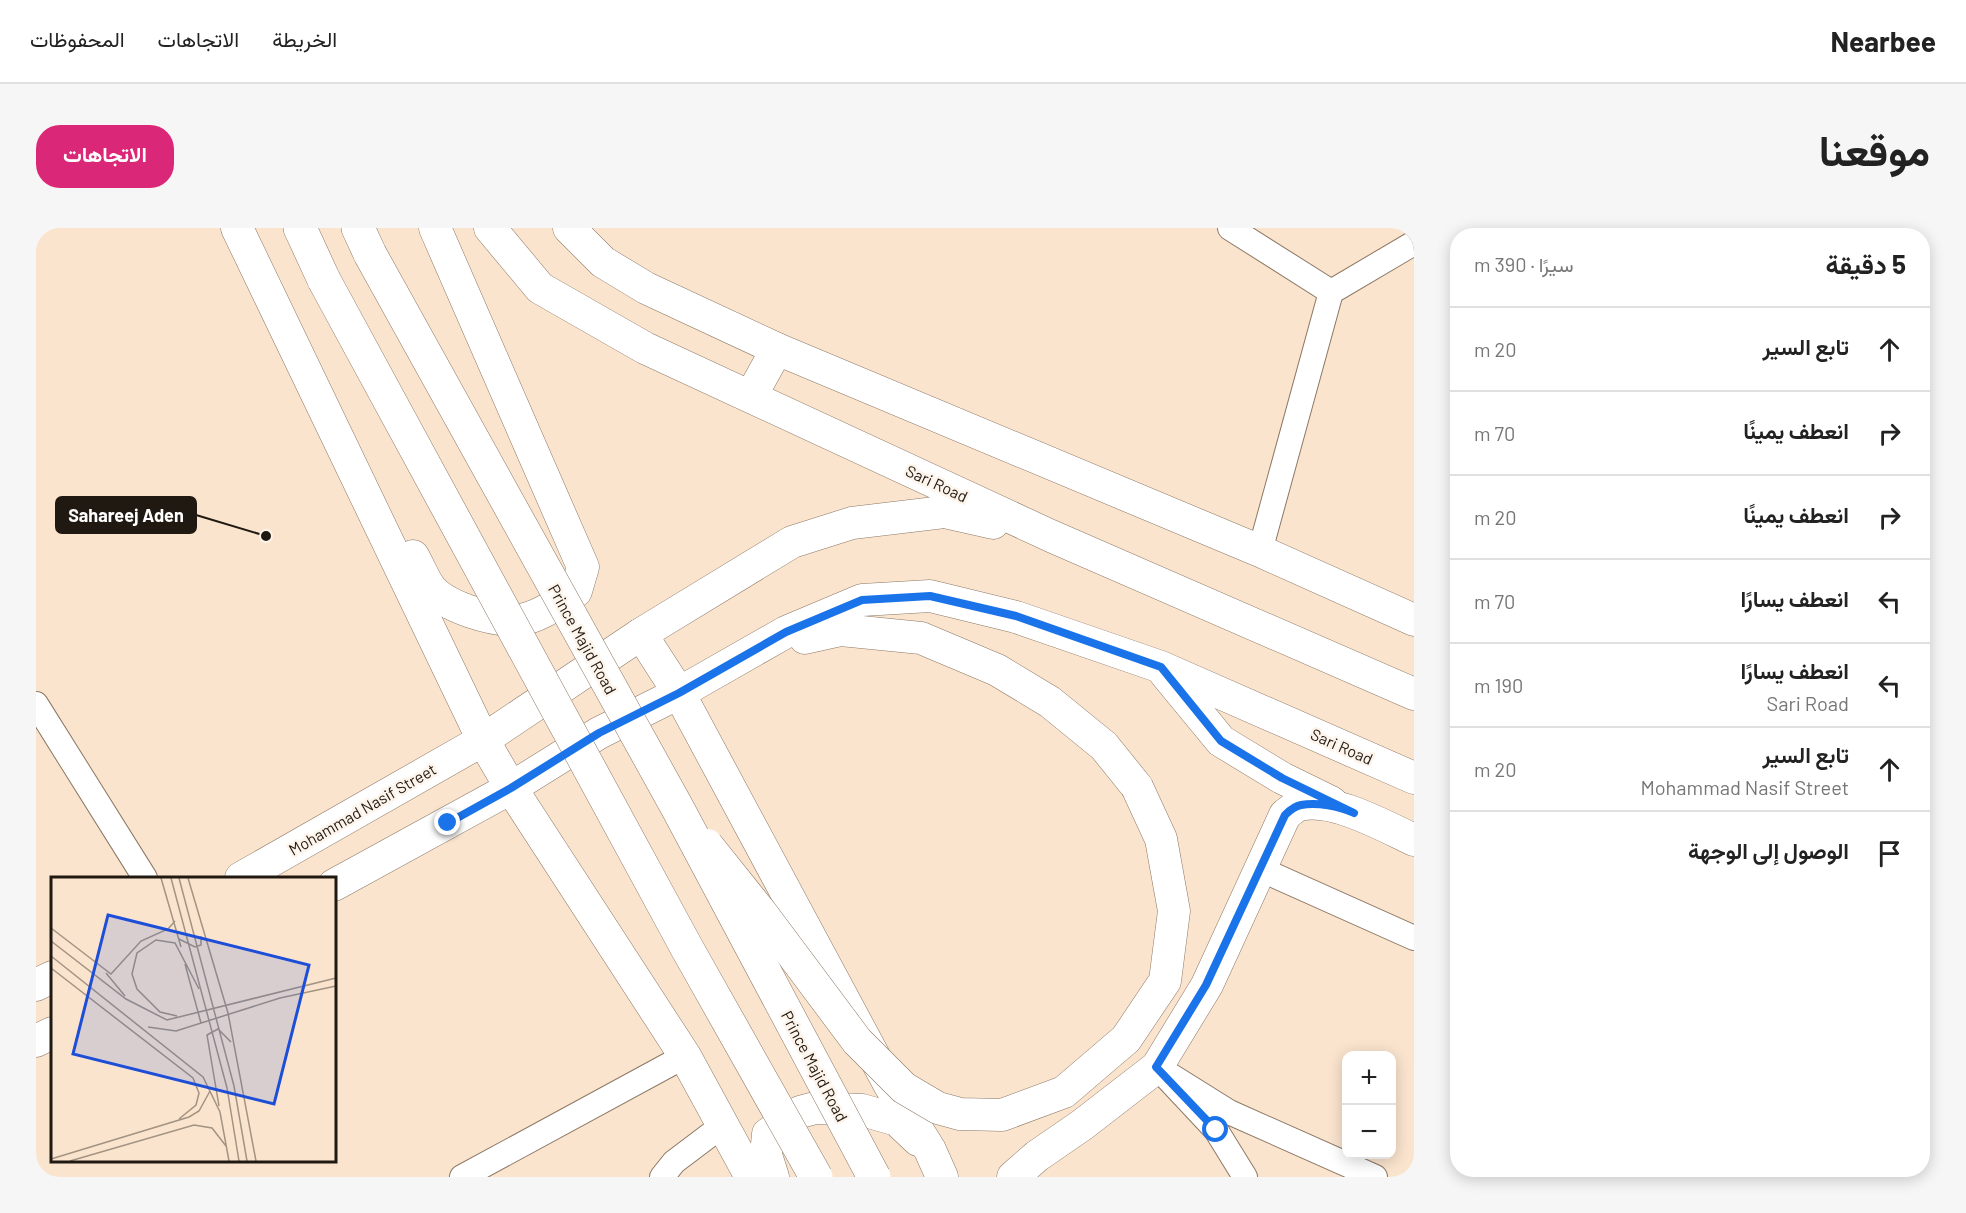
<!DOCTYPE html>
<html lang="ar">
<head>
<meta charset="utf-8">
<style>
  body { margin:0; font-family:Barlow,Vazirmatn,sans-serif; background:#f6f6f6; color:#222; direction:rtl }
  .controls { position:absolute; right:18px; bottom:18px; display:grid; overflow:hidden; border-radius:12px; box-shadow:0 3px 15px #0003 }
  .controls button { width:54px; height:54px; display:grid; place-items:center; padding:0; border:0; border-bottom:2px solid #e0e0e0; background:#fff; color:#222; font:30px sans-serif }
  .stop { position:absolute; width:18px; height:18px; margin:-14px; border:4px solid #1a73e8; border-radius:50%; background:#fff }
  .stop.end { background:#1a73e8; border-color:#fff; box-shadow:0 2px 6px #0008 }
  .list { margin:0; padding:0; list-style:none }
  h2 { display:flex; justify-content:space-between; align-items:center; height:78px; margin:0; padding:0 24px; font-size:26px }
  h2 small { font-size:20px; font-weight:400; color:#767676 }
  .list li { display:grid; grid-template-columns:39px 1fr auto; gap:18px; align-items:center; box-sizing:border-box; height:84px; padding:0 24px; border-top:2px solid #e0e0e0 }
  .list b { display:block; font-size:22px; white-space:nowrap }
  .list p { margin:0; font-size:20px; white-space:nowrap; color:#767676 }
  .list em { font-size:20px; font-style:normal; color:#767676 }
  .icon { flex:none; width:33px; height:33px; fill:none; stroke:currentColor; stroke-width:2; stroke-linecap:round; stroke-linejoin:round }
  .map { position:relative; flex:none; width:1378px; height:949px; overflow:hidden; direction:ltr; border-radius:24px }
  header { display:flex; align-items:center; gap:36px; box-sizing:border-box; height:84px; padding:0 30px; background:#fff; border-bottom:2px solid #e0e0e0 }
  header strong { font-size:28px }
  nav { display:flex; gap:33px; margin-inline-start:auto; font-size:21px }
  .intro { display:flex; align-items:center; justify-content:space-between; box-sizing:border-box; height:144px; padding:0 36px }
  h1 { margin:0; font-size:42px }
  .button { padding:15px 27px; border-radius:24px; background:#db2777; color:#fff; font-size:21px; font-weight:700 }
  main { display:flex; gap:36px; padding:0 36px }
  aside { flex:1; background:#fff; border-radius:24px; box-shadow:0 3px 15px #0003 }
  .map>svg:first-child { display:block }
</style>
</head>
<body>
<header>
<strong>Nearbee</strong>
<nav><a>الخريطة</a><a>الاتجاهات</a><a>المحفوظات</a></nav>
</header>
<div class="intro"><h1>موقعنا</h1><a class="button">الاتجاهات</a></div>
<main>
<aside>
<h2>5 دقيقة<small>سيرًا · 390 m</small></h2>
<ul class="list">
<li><svg class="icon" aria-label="ahead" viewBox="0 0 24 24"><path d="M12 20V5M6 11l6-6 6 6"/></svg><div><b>تابع السير</b></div><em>20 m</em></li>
<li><svg class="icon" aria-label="right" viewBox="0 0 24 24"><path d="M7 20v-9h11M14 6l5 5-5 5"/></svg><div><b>انعطف يمينًا</b></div><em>70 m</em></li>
<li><svg class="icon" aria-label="right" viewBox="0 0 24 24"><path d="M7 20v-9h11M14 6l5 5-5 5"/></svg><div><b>انعطف يمينًا</b></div><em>20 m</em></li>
<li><svg class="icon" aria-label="left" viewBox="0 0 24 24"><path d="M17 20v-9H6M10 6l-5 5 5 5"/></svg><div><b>انعطف يسارًا</b></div><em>70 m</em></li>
<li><svg class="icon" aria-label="left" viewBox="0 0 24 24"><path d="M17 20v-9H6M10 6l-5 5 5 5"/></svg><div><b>انعطف يسارًا</b><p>Sari Road</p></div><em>190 m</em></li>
<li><svg class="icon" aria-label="ahead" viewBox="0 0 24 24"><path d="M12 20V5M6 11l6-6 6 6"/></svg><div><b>تابع السير</b><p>Mohammad Nasif Street</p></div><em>20 m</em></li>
<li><svg class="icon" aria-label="arrive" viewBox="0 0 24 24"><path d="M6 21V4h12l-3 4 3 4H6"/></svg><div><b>الوصول إلى الوجهة</b></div></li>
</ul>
</aside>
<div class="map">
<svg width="1378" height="949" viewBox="0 0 1378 949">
  <rect width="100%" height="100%" fill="#fae4ce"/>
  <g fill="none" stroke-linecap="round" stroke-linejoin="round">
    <defs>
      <g id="minor">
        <path d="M1194,0L1295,64"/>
        <path d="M1224,323L1295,64L1378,15"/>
        <path d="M0,476L109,650"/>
        <path d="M1224,641L1378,710"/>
        <path d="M426,949L649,828"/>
        <path d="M626,949L638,934L687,897"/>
        <path d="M1209,949L1180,902L1121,839L1193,884L1339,949"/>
      </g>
      <g id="major">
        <path d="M201,0L447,512L475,560L649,828L715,949"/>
        <path d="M454,0L504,60L609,120L1015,308L1378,466"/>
        <path d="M533,0L567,34L610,60L741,121L1224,323L1378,392"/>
        <path d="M715,168L741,121"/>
        <path d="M377,328C383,338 388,352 395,361C412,380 457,393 482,392C503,390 523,374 540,363L547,339L399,0"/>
        <path d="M605,406L643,465L853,856L894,922L906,949"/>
        <path d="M769,410L805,402L885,410L961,442L1014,474L1068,518L1101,559"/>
        <path d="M1129,445L1185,513L1246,550L1295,574"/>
        <path d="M205,650L447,512L605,406L756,314L816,295L908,284L957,295"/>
        <path d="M298,657L475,560L563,505L643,465L750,404L826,372L894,368L980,389L1125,439L1378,550"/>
        <path d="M0,757L16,749"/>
        <path d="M0,813L16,805"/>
        <path d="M737,949L730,927L732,906L764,884L779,880L826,882L861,892L882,912"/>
        <path d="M977,949L1001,928L1046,897L1121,839L1171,757L1249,587C1253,584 1259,578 1264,577C1297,569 1348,598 1378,612"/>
      </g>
      <g id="highway">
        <path d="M264,0L288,52"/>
        <path d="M322,0L334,26"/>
      </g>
    </defs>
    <!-- minor casing -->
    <use href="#minor" stroke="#8c7865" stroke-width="26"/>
    <!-- major casing -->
    <use href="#major" stroke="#8c7865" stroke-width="33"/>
    <!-- highway casing -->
    <use href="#highway" stroke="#8c7865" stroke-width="34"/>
    <!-- minor -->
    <use href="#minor" stroke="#fff" stroke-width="24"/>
    <!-- major -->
    <use href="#major" stroke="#fff" stroke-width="32"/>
    <!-- highway -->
    <use href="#highway" stroke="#fff" stroke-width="33"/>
    <defs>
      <path id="major-bridge" d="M671,617L727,687L821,813L868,860L902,880L924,886L966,887L1028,864L1090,811L1129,753L1138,683L1125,611L1101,559"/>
      <g id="highway-bridge">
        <path d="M334,26L642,581L838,949"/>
        <path d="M288,52L652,722L780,949"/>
      </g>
    </defs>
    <!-- major-bridge casing -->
    <use href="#major-bridge" stroke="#8c7865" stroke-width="33" stroke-linecap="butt"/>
    <!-- highway-bridge casing -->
    <use href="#highway-bridge" stroke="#8c7865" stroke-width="34" stroke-linecap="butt"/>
    <!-- major-bridge -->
    <use href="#major-bridge" stroke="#fff" stroke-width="32"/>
    <!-- highway-bridge -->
    <use href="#highway-bridge" stroke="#fff" stroke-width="33"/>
  </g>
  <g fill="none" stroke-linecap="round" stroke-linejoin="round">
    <!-- route -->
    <path stroke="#1a73e8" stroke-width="8" d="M412,595L475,560L563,505L643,465L750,404L826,372L894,368L980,388L1125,439L1185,513L1246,550L1318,585C1303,578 1281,574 1265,577C1259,578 1253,583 1249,587L1170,757L1120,839L1180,902"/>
  </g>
  <g text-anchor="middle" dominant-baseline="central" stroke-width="5" stroke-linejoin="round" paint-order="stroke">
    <!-- street labels -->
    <g font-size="16" fill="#201911" stroke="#fdf4eb">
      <text transform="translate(901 255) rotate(25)">Sari Road</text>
      <text transform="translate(547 411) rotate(61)">Prince Majid Road</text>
      <text transform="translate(1306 518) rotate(24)">Sari Road</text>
      <text transform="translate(326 581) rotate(-30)">Mohammad Nasif Street</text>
      <text transform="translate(779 838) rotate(62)">Prince Majid Road</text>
    </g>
  </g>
  <!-- overview -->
  <g transform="translate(15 649)">
    <rect width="285" height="285" fill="#fae4ce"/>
    <path fill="none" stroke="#a39382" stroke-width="1.5" d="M110,1L130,70M120,1L176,211L188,284M128,1L183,209L196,284M137,1L177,136L205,284M0,51L60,97L90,64L117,52L124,44M128,62L144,70L150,68V59M0,64L75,122L116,143L285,101M0,79L152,200L169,235L178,284M134,87L150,146M0,91L142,201L148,216L145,228L128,242M55,96L74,119M126,139L109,135L86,112L81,97L86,76L105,63L124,66L148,112M97,150L125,154L229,121L285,109M168,229L156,158L167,152L180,165M0,282L138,240L148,234L159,214M19,284L143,248L161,251L175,269"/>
    <path fill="#1d4ed8" fill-opacity="0.15" stroke="#1d4ed8" stroke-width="3" d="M57,38L258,88L223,227L22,177Z"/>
    <rect width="285" height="285" fill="none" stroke="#201911" stroke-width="3"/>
  </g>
  <!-- callouts -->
  <path fill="none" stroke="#201911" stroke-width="2" d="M230 308L160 287"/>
  <circle fill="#201911" stroke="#fdf4eb" stroke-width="2" cx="230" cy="308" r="6"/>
  <rect fill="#201911" stroke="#201911" stroke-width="2" x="20" y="269" width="140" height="36" rx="6"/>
  <g font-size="18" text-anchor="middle" font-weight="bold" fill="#fff">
    <text x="90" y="294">Sahareej Aden</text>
  </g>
</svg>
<div class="controls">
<button>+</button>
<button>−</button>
</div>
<div class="stop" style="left:1180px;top:902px"></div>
<div class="stop end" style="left:412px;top:595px"></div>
</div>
</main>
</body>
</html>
